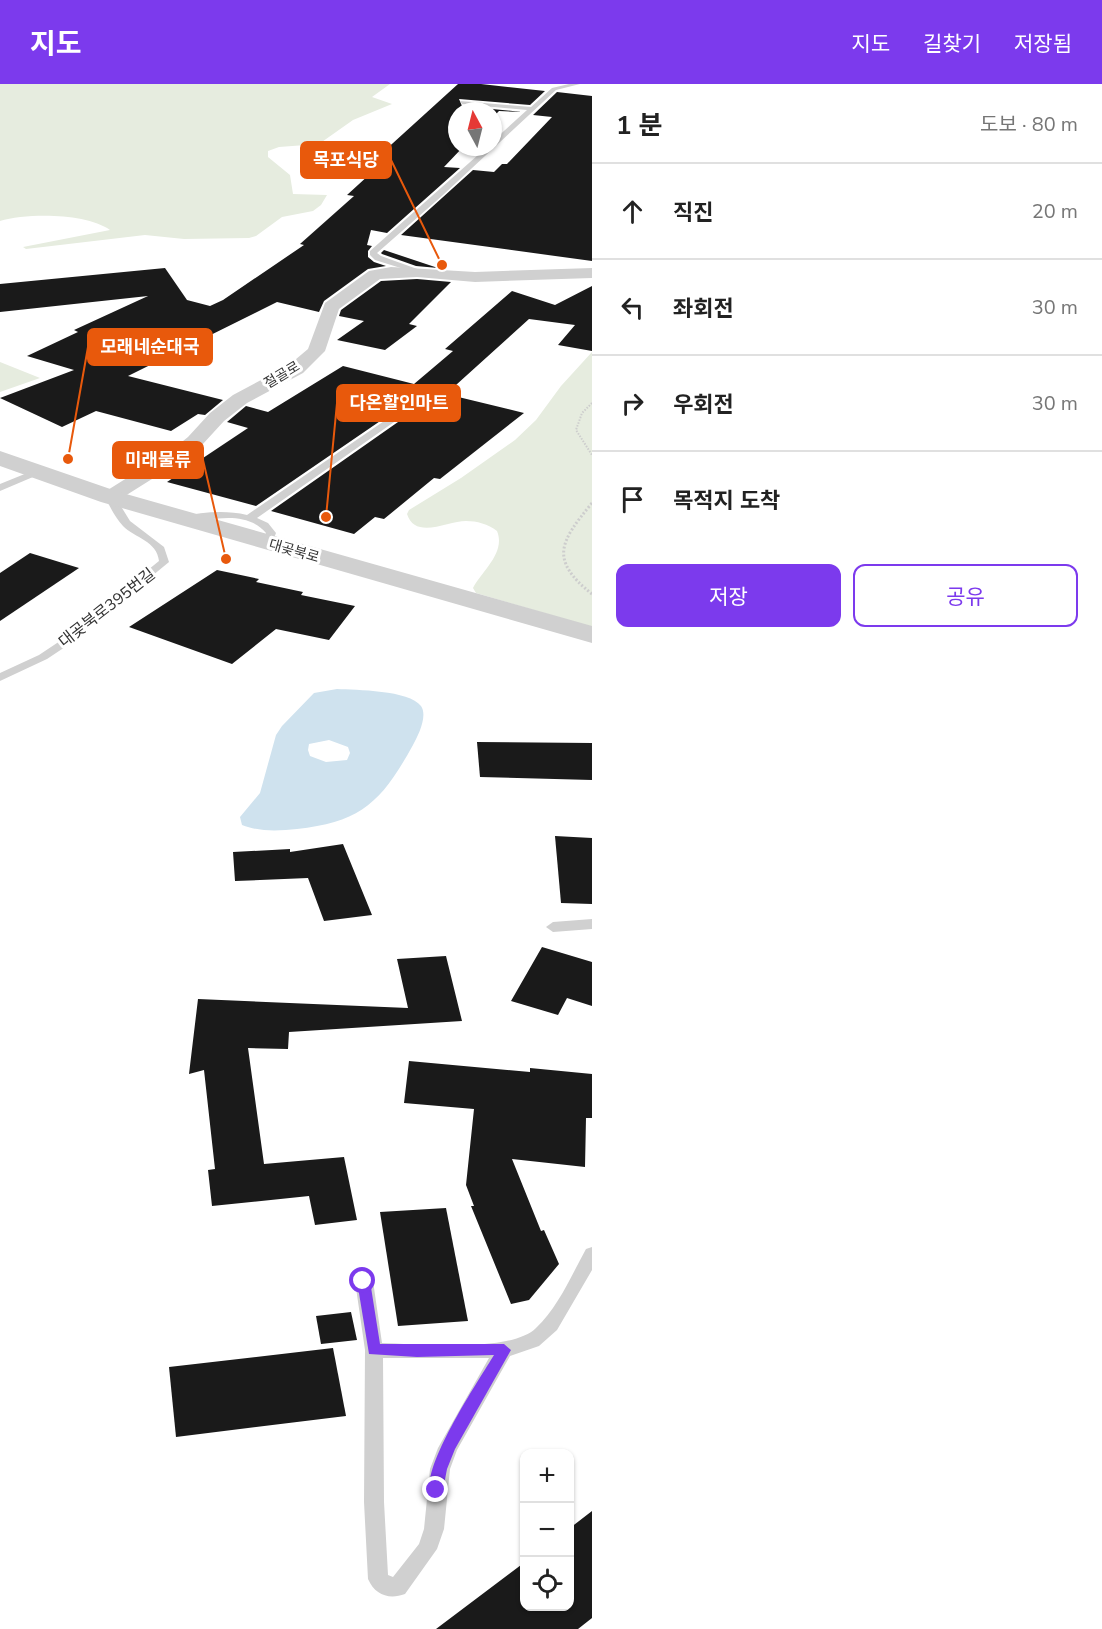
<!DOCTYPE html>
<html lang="ko">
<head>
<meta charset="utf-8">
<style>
  body { margin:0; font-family:"Nunito Sans","Noto Sans KR",sans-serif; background:#f6f6f6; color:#222 }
  .controls { position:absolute; right:18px; bottom:18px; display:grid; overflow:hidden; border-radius:12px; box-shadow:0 2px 4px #0004 }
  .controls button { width:54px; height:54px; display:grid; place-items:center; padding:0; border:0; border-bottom:2px solid #e0e0e0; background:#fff; color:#222; font:30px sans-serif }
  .compass { position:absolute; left:448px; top:18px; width:54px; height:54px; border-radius:50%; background:#fff; box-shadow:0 2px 4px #0004; rotate:353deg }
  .stop { position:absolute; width:18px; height:18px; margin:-14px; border:4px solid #7c3aed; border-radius:50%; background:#fff }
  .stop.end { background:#7c3aed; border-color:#fff; box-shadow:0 2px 6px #0008 }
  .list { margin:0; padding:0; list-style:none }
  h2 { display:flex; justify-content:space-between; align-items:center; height:78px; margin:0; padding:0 24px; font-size:26px }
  h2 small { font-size:20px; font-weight:400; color:#767676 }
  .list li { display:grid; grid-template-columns:39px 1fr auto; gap:18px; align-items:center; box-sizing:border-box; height:96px; padding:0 24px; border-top:2px solid #e0e0e0 }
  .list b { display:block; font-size:22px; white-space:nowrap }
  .list em { font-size:20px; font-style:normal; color:#767676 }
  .actions { display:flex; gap:12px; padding:18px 24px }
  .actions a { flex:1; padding:14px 0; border:2px solid #7c3aed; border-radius:12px; text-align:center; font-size:21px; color:#7c3aed }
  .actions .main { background:#7c3aed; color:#fff }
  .icon { flex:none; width:33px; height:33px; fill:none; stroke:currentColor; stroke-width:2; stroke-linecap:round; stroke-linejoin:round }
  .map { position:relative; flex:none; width:592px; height:1545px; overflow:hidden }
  header { display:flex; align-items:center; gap:36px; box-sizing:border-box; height:84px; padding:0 30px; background:#7c3aed; color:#fff }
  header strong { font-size:28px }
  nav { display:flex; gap:33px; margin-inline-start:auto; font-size:21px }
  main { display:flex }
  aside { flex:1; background:#fff }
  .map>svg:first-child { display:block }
</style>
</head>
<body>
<header>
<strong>지도</strong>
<nav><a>지도</a><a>길찾기</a><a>저장됨</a></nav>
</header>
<main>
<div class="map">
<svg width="592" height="1545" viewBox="0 0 592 1545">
  <rect width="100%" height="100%" fill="#fff"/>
  <!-- green -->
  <g fill="#e6ecdf">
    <path d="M0,0H390L372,13L392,20L353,36L319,60L279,63L268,67V73L290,91L293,110L327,111L321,121L313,127L282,133L256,152L249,154L184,155L145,151L26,165L23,163L110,146C86,129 28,129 0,137Z"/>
    <path d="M592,268V543L476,509L473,504C482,487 506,469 497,447C488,440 477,437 466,437C448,437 415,456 407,430L409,426L461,394L515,356L536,336L561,302Z"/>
    <path d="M0,278L40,294L0,308Z"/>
  </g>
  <!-- water -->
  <path fill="#cfe2ee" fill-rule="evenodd" d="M337,605C356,606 409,606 421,622C428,632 418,652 413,661C382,717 362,738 297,745C279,747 259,748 242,741L240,733L260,709L276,651L282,642L314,609ZM329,656L348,663L350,669L347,676L326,678L310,672L308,666L309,660Z"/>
  <!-- building -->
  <g fill="#1a1a1a">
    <path d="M458,0H481L545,7L530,21L459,15L462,22L522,28L499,27L493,33V27H457V63H463L444,83L460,84L387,149L371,146L367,161L372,162L368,167V173L374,178L386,182L368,185L324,217L319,228L277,218L128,292L223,316L205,331L198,330L171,347L96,327L62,343L0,314L74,286L27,272L78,248L74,246L148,212L0,228V200L165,184L187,216L210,222L223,216L304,161L300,160L354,112L347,111L370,90L360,89Z"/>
    <path d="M557,8L592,12V177L401,151L473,86L494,88L502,80H507L552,33L533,31Z"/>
    <path d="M384,166L438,184L416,182L382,170L381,169Z"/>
    <path d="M417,195L451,198L409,240L417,242L385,266L337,256L364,237L339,232L341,226L381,197Z"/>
    <path d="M592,202V267L558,261L575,241L529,235L446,310L524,329L440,395L434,394L384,435L375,433L354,450L271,427L418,324V320L408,318L256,422L167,398L248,344L227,338L246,322L268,328L343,282L414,300L453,267L445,265L512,207L555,221Z"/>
    <path d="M30,469L79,484L0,537V489Z"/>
    <path d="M217,486L259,495L256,498L303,508L301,511L355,522L329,556L276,545L232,580L129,543Z"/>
    <path d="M477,658L592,659V696L480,693Z"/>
    <path d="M555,752L592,754V820L561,819Z"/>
    <path d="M343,760L372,831L324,837L308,794L235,797L233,768L290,765V768Z"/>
    <path d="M542,863L592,878V922L567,914L558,931L511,917Z"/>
    <path d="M446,872L462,937L289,948L288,965L248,964L264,1080L344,1073L357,1136L315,1141L309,1112L212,1122L208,1086L215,1085L204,986L189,990L198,915L408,924L397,875Z"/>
    <path d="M409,977L530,988V984L592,990V1034H586L585,1083L512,1075L541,1147L544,1146L559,1180L529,1216L511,1220L471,1122H474L466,1101L474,1025L404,1019Z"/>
    <path d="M446,1124L468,1237L398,1242L380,1128Z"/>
    <path d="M351,1228L357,1256L321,1260L316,1232Z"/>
    <path d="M333,1264L346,1332L176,1353L169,1283Z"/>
    <path d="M592,1427V1534L578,1545H436L525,1478V1522H570V1444Z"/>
  </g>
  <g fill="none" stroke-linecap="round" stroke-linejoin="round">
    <!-- path-far1 -->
    <path stroke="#cdcdcd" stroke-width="2" stroke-dasharray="1.5 1.5" stroke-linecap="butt" d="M592,319L582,329L576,346L592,371"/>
    <!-- path -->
    <path stroke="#cdcdcd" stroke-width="3" stroke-dasharray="2 2" stroke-linecap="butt" d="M592,419C561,457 548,475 592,510"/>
    <!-- service -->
    <g fill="#d0d0d0" fill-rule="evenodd">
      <path d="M569,0H580L556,6L443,111L377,169L381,172L420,186V190L375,176L370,171V167L487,63H493V57L527,26L462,20L460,17L531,23L552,4Z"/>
      <path d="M409,320L417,322L257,434L268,439L276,449L271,462H263L262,460L266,449C240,419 193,445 180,435L181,433C203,428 225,426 247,431Z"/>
      <path d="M37,385L40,386V390L0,407V400Z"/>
      <path d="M110,410L114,411L130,437L164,463L169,478L68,561L47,575L0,597V589L39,571L60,557L159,477C157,457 135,454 123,442C115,433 110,423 105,413Z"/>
      <path d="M592,835V845L553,848L546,843L553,838Z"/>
      <path d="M592,1163V1186L557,1246L539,1262L510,1272L457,1366L450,1385L444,1445L437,1465L405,1510C389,1516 375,1511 368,1495L364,1418L365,1266L355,1197L358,1192L364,1190L370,1192L373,1197L382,1259C418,1260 511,1269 536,1244C559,1222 571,1192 586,1165ZM383,1274H489L438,1364L430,1385L424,1445L419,1460L393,1493L388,1491L384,1418Z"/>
    </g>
    <!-- minor -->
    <path fill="#d0d0d0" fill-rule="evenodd" d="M391,183L475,188L592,184V194L475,198L417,193L380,195L339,225L325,267L303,289L247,319L224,337L202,361L187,373L117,417L110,419L103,417L99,413L103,409L173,365L188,353L210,329L233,311L289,281L308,265L325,219L369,187Z"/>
    <!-- tertiary -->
    <path fill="#d0d0d0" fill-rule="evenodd" d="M0,367L119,408L592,542V559L101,418L0,382Z"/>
  </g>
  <!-- route -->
  <path fill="#7c3aed" d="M363,1192L370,1197L380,1260H504L511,1266L455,1365L447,1385L442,1411L436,1412L431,1411C419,1385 479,1296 494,1271L417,1273L369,1270L357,1197Z"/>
  <g text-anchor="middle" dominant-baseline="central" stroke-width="6" stroke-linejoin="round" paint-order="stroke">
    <!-- far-street labels -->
    <g font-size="14" fill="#333" stroke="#fff">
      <text transform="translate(282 291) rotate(-31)">절골로</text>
      <text transform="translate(294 467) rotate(16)">대곶북로</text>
    </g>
    <!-- street labels -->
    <g font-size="16" fill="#333" stroke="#fff">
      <text transform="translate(107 524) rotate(-38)">대곶북로395번길</text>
    </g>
  </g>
  <!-- callouts -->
  <path fill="none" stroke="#e8590c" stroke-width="2" d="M442 181L391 76M68 375L88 263M326 433L337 319M226 475L203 376"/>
  <g fill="#e8590c" stroke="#fff" stroke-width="2">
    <circle cx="442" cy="181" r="6"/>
    <circle cx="68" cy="375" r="6"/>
    <circle cx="326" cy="433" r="6"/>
    <circle cx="226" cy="475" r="6"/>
  </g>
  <g fill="#e8590c" stroke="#e8590c" stroke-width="2">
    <rect x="301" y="58" width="90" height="36" rx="6"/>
    <rect x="88" y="245" width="124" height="36" rx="6"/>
    <rect x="337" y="301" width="123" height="36" rx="6"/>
    <rect x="113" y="358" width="90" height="36" rx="6"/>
  </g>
  <g font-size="18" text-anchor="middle" font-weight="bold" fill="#fff">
    <text x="346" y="82">목포식당</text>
    <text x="150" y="269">모래네순대국</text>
    <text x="399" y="325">다온할인마트</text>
    <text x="158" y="382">미래물류</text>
  </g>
</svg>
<div class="controls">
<button>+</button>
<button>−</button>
<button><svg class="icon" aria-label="locate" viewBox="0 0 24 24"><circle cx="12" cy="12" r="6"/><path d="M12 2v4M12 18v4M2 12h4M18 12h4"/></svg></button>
</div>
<svg class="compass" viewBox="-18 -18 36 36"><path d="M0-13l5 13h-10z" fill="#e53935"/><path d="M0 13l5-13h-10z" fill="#767676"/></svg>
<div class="stop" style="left:363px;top:1197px"></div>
<div class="stop end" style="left:436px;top:1406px"></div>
</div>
<aside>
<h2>1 분<small>도보 · 80 m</small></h2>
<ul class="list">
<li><svg class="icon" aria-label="ahead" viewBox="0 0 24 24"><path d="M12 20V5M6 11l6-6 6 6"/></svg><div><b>직진</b></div><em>20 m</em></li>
<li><svg class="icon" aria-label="left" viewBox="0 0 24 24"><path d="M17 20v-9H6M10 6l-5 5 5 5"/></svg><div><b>좌회전</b></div><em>30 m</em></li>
<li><svg class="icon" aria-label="right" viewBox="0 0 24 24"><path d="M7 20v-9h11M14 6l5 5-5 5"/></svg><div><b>우회전</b></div><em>30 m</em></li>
<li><svg class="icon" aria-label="arrive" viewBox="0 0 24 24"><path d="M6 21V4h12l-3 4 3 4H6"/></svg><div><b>목적지 도착</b></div></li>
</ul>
<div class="actions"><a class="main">저장</a><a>공유</a></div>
</aside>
</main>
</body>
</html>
